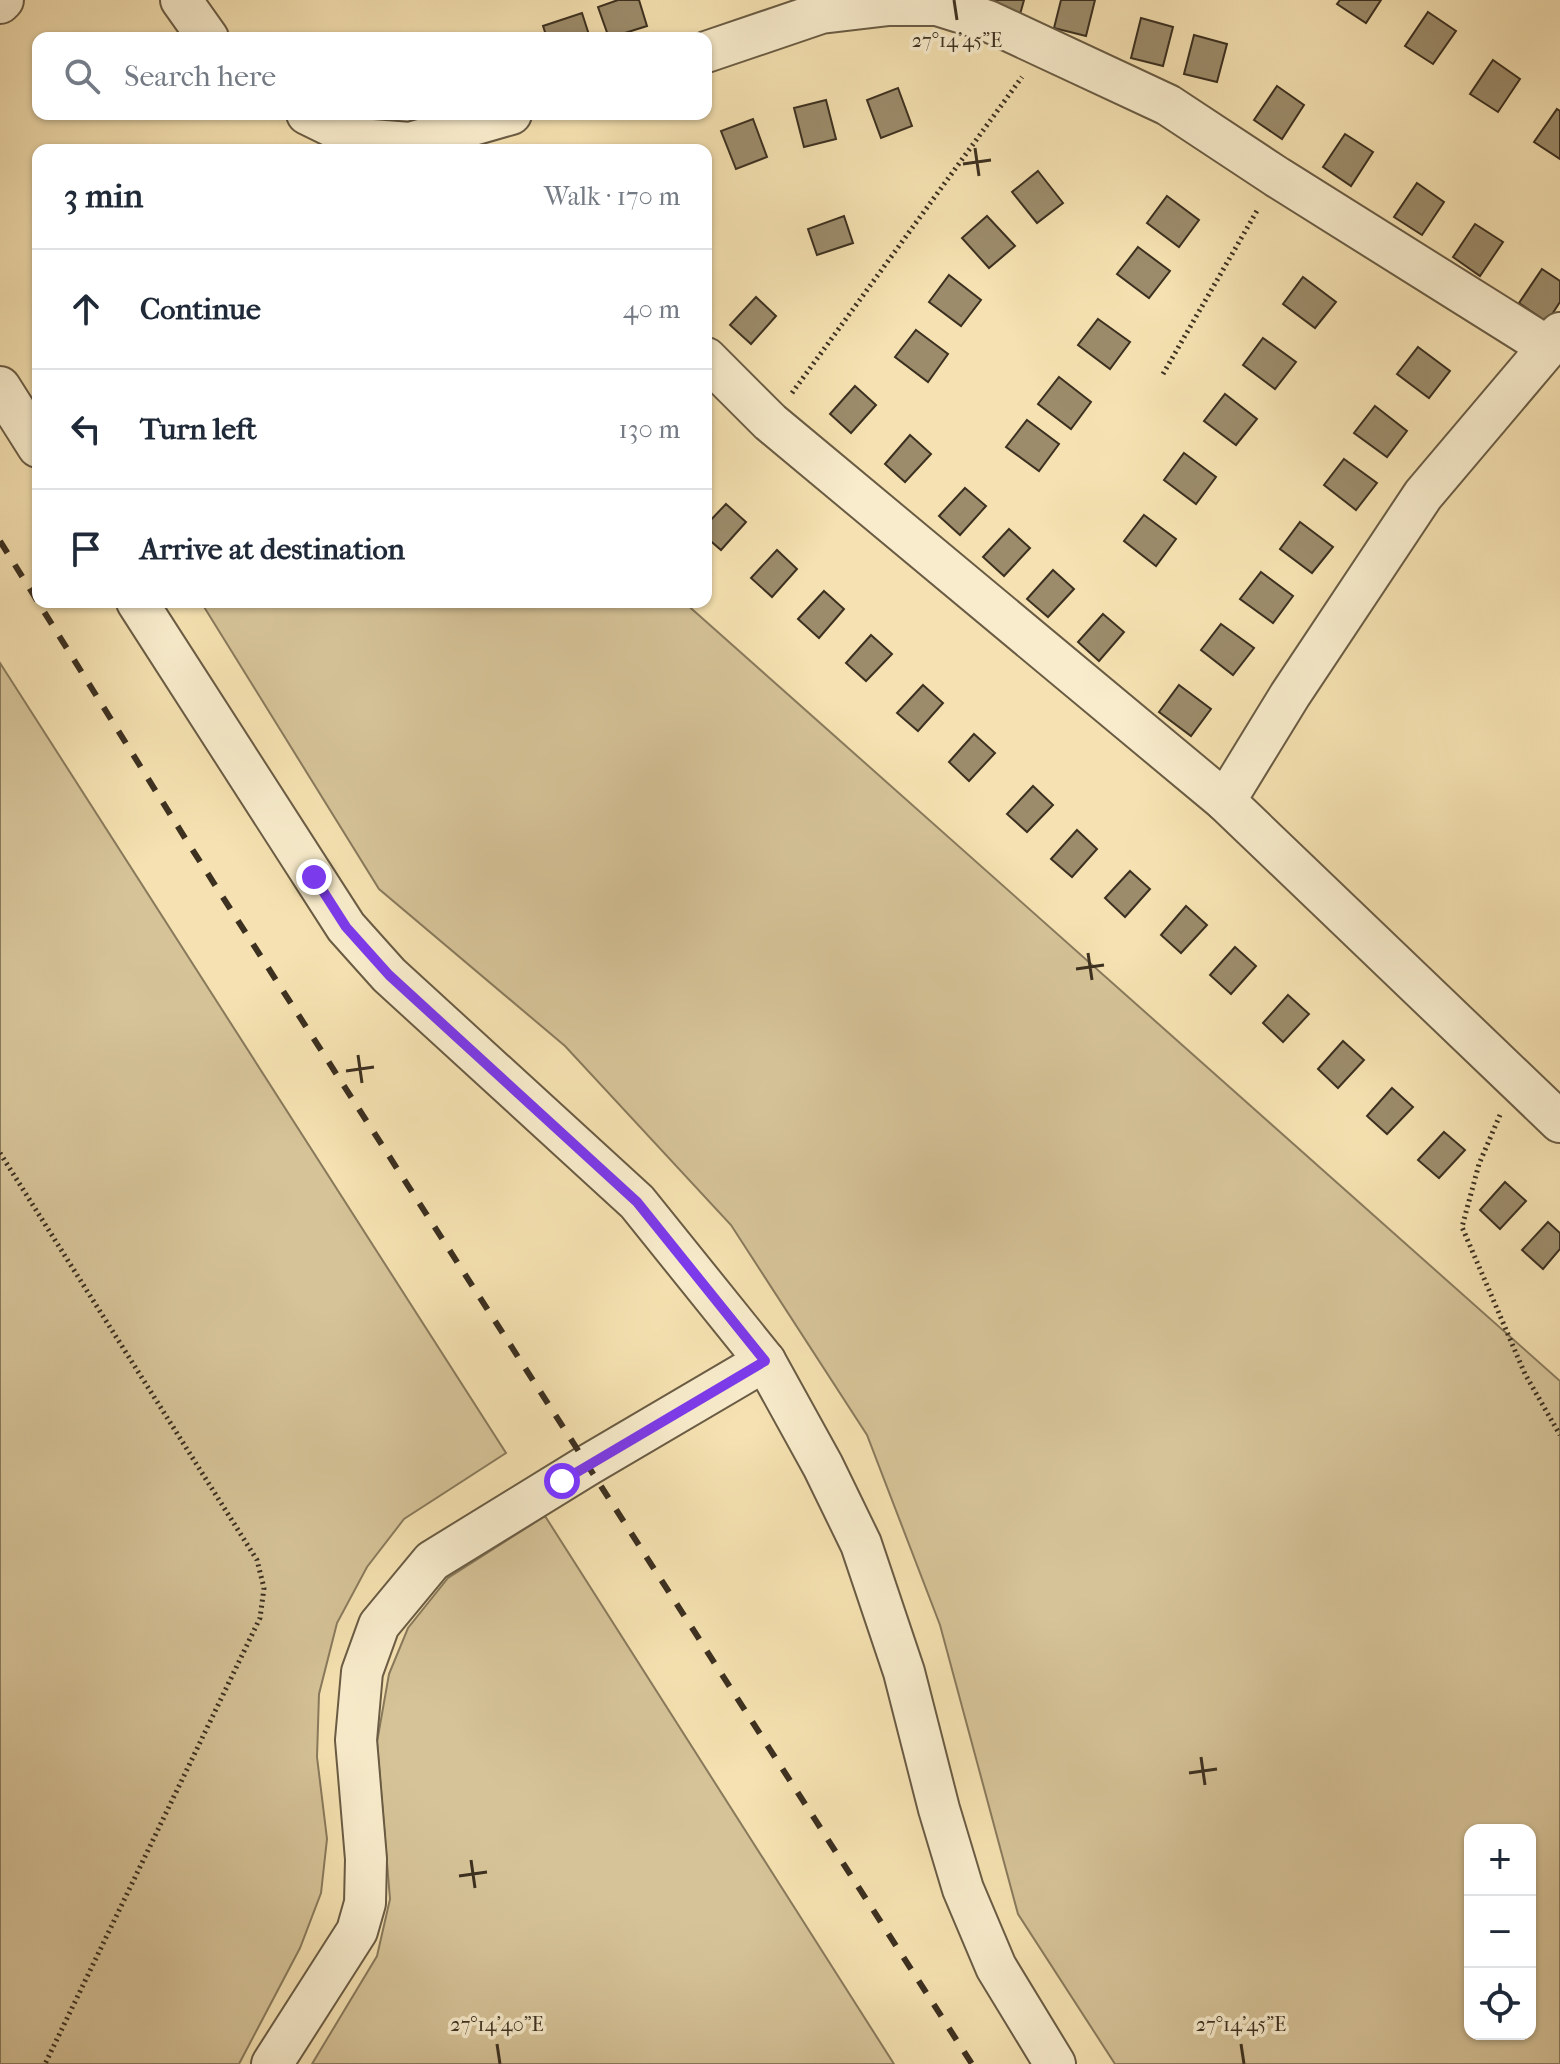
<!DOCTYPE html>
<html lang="en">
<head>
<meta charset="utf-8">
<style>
  body { margin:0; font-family:"IM FELL French Canon",serif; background:#f2f2f3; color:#1f2937 }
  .controls { position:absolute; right:24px; bottom:24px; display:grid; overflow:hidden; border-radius:16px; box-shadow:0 2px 6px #0004 }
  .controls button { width:72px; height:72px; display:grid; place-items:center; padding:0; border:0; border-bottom:2px solid #e0e1e3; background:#fff; color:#1f2937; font:40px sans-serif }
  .stop { position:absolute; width:24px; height:24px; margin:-18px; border:6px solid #7c3aed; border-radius:50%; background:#fff }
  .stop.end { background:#7c3aed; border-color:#fff; box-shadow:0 2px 8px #0008 }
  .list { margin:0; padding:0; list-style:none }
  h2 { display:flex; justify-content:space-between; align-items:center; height:104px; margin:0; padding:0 32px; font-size:34px }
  h2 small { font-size:26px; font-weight:400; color:#747a83 }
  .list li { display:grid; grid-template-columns:52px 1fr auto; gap:24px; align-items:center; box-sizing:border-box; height:120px; padding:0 32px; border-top:2px solid #e0e1e3 }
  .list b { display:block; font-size:30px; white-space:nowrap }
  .list em { font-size:26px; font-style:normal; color:#747a83 }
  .icon { flex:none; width:44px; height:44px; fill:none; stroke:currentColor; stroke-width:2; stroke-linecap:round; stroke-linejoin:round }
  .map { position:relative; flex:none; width:1560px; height:2064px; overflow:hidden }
  .search { position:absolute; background:#fff; box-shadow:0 2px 6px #0004; left:32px; top:32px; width:680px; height:88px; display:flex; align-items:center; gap:20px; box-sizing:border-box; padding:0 28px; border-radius:16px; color:#747a83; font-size:30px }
  .panel { position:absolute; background:#fff; box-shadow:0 2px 6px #0004; left:32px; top:144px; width:680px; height:464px; border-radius:16px }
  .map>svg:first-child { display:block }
</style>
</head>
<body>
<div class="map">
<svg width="1560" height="2064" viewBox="0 0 1560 2064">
  <rect width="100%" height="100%" fill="#f5e1b1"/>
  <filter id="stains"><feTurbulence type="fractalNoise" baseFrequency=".0025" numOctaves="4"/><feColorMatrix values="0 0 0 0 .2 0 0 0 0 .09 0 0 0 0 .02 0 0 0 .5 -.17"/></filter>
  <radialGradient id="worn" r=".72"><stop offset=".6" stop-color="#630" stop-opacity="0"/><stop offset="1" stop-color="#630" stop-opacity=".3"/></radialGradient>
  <!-- green -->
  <g fill="#d6c398" stroke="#897a5c" stroke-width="2" fill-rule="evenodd">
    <path d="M201,602H684L1560,1381V2064H1115L1018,1914L940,1625L867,1435L731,1225L565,1046L379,889ZM1470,1830H1530V2034H1470Z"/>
    <path d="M0,663L506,1453L404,1519L367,1567L337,1623L319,1694L317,1757L327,1839L321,1893L300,1948L239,2064H0Z"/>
    <path d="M545,1516L894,2064H312L377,1956L390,1899L377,1742L389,1674L408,1628L448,1578Z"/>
  </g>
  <!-- building -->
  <g fill="#9c8c6b" stroke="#3c3020" stroke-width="2">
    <path d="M618,0H639L647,26L609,38L598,7Z"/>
    <path d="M989,0H1024L1019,18L986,10Z"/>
    <path d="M1061,0H1095L1086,36L1054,28Z"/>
    <path d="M1340,0H1381L1366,23L1337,4Z"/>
    <path d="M1428,12L1456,31L1433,64L1405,46Z"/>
    <path d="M582,13L590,38H547L543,26Z"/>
    <path d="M1141,18L1173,27L1163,66L1131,58Z"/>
    <path d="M1194,35L1227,44L1217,82L1184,74Z"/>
    <path d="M1493,60L1520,79L1498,112L1470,94Z"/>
    <path d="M1277,86L1304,105L1282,139L1254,120Z"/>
    <path d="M898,88L912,126L881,138L867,100Z"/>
    <path d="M826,100L836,139L804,147L794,108Z"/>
    <path d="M1557,109L1560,111V159L1534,142Z"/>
    <path d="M753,119L767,157L736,169L721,131Z"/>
    <path d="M1345,134L1373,152L1351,186L1323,167Z"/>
    <path d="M1038,171L1063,203L1037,223L1012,192Z"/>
    <path d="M1417,183L1444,202L1422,235L1394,217Z"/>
    <path d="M1167,196L1199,220L1179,247L1147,223Z"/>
    <path d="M844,216L853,243L817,255L808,229Z"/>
    <path d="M987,216L1015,246L989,268L962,238Z"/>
    <path d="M1475,224L1503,242L1480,276L1453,257Z"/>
    <path d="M1138,247L1170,271L1149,298L1117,274Z"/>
    <path d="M1542,269L1560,281V302L1547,322L1519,303Z"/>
    <path d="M949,275L981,300L961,326L929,302Z"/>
    <path d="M1303,277L1336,302L1315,328L1283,304Z"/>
    <path d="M756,297L776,316L751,344L730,325Z"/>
    <path d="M1098,319L1130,342L1110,369L1078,345Z"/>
    <path d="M916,330L948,354L928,382L895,357Z"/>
    <path d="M1263,338L1296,362L1275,389L1243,365Z"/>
    <path d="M1418,347L1450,371L1429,398L1397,374Z"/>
    <path d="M1059,377L1091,402L1071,429L1038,404Z"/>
    <path d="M855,386L876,405L851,433L830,414Z"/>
    <path d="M1225,394L1257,419L1236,445L1204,421Z"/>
    <path d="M1375,406L1407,431L1387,457L1354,433Z"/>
    <path d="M1027,420L1059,444L1039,471L1006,447Z"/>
    <path d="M910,435L931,454L905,482L885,464Z"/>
    <path d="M1184,453L1216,477L1196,504L1164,480Z"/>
    <path d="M1344,459L1377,483L1356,510L1324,485Z"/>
    <path d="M965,488L986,506L960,535L939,516Z"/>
    <path d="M726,504L746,522L721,550L706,537V525Z"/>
    <path d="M1144,515L1176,539L1156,566L1124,541Z"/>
    <path d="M1300,522L1333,547L1312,573L1280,549Z"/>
    <path d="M1009,529L1030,548L1004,576L983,557Z"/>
    <path d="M777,550L797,569L772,597L751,578Z"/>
    <path d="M1053,570L1074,589L1048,617L1027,599Z"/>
    <path d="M1261,572L1293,596L1273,623L1240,599Z"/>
    <path d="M824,591L844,609L819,638L798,619Z"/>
    <path d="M1103,614L1124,632L1099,661L1078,642Z"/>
    <path d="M1221,624L1254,648L1233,675L1201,650Z"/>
    <path d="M871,635L892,654L866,681L846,663Z"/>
    <path d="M923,685L943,703L918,731L897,713Z"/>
    <path d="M1179,685L1211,709L1191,736L1159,712Z"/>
    <path d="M974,734L995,753L969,781L949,762Z"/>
    <path d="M1033,786L1053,805L1027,832L1007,814Z"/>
    <path d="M1077,830L1097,849L1072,877L1051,859Z"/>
    <path d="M1130,871L1150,889L1125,917L1105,898Z"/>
    <path d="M1186,906L1207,925L1181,953L1161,935Z"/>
    <path d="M1235,947L1256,966L1231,994L1210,975Z"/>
    <path d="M1288,995L1309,1014L1283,1042L1263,1023Z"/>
    <path d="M1343,1041L1364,1060L1338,1088L1318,1069Z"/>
    <path d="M1392,1088L1413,1107L1387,1134L1367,1116Z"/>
    <path d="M1444,1132L1465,1150L1439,1178L1418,1160Z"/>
    <path d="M1505,1182L1526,1201L1500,1229L1480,1210Z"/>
    <path d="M1548,1222L1560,1233V1249L1543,1269L1522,1250Z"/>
  </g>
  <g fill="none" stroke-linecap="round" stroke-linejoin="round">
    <defs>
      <g id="minor">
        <path d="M181,0L208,38"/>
        <path d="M0,3L3,0"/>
        <path d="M706,52L821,13L889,5H937L988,21L1168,105L1277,177L1548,347"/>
        <path d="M307,114L358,139L410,143L511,114"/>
        <path d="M1560,333L1423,495L1290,695L1225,801L1560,1122"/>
        <path d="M706,358L770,422L1225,801"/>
        <path d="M0,387L38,447"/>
        <path d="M137,602L346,927L389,975L637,1202L765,1361L823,1466L861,1544L904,1672L939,1809L963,1889L996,1967L1055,2064"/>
        <path d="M272,2064L357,1931L365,1903L366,1859L356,1740L362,1672L379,1625L432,1561L588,1465L765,1361"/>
      </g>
    </defs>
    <!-- minor casing -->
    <use href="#minor" stroke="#6a5c44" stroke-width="44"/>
    <!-- path -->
    <g stroke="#3c3020" stroke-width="5" stroke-dasharray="2 4" stroke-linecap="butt">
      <path d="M1163,374L1258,209"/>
      <path d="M792,393L1022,77"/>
      <path d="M1500,1115L1479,1164L1462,1227L1525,1374L1560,1435"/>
      <path d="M0,1153L257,1560L264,1588L260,1618L45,2064"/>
    </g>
    <!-- minor -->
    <use href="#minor" stroke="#f8eccc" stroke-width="40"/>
    <!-- rail -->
    <path stroke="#3c3020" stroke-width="6" stroke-dasharray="14 14" stroke-linecap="butt" d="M0,541L190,846L972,2064"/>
  </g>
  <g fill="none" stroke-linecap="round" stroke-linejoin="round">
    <!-- route -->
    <path stroke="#7c3aed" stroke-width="10" d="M314,877L346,927L389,975L637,1202L765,1361L562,1481"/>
  </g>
  <!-- ticks -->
  <path fill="none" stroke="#3c3020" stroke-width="3" d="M954,0L957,20M975,148L979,176M963,164L991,160M1088,953L1092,980M1076,969L1104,965M358,1055L362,1083M346,1071L374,1067M1201,1757L1205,1785M1189,1773L1217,1769M471,1860L475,1888M459,1876L487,1872M497,2044L500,2064M1241,2044L1244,2064"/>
  <g font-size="20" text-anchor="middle" fill="#3c3020" stroke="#f8eccc" stroke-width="7" stroke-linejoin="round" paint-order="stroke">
    <text x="957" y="47">27°14'45"E</text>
    <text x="497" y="2031">27°14'40"E</text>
    <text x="1241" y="2031">27°14'45"E</text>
  </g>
  <rect width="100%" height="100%" filter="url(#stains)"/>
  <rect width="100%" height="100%" fill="url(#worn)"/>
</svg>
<div class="controls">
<button>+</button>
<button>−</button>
<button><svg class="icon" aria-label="locate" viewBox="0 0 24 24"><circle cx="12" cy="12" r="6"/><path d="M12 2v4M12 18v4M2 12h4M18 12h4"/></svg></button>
</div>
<div class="stop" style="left:562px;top:1481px"></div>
<div class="stop end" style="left:314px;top:877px"></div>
<div class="search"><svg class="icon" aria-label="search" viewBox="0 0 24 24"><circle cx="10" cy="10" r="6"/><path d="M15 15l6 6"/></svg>Search here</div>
<section class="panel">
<h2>3 min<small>Walk · 170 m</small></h2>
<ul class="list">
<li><svg class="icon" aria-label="ahead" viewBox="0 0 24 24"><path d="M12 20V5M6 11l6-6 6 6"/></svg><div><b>Continue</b></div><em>40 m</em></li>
<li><svg class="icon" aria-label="left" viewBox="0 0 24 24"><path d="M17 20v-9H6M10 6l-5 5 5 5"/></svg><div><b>Turn left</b></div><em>130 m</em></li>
<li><svg class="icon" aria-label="arrive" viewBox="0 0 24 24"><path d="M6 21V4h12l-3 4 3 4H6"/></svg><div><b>Arrive at destination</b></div></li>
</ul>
</section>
</div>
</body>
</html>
